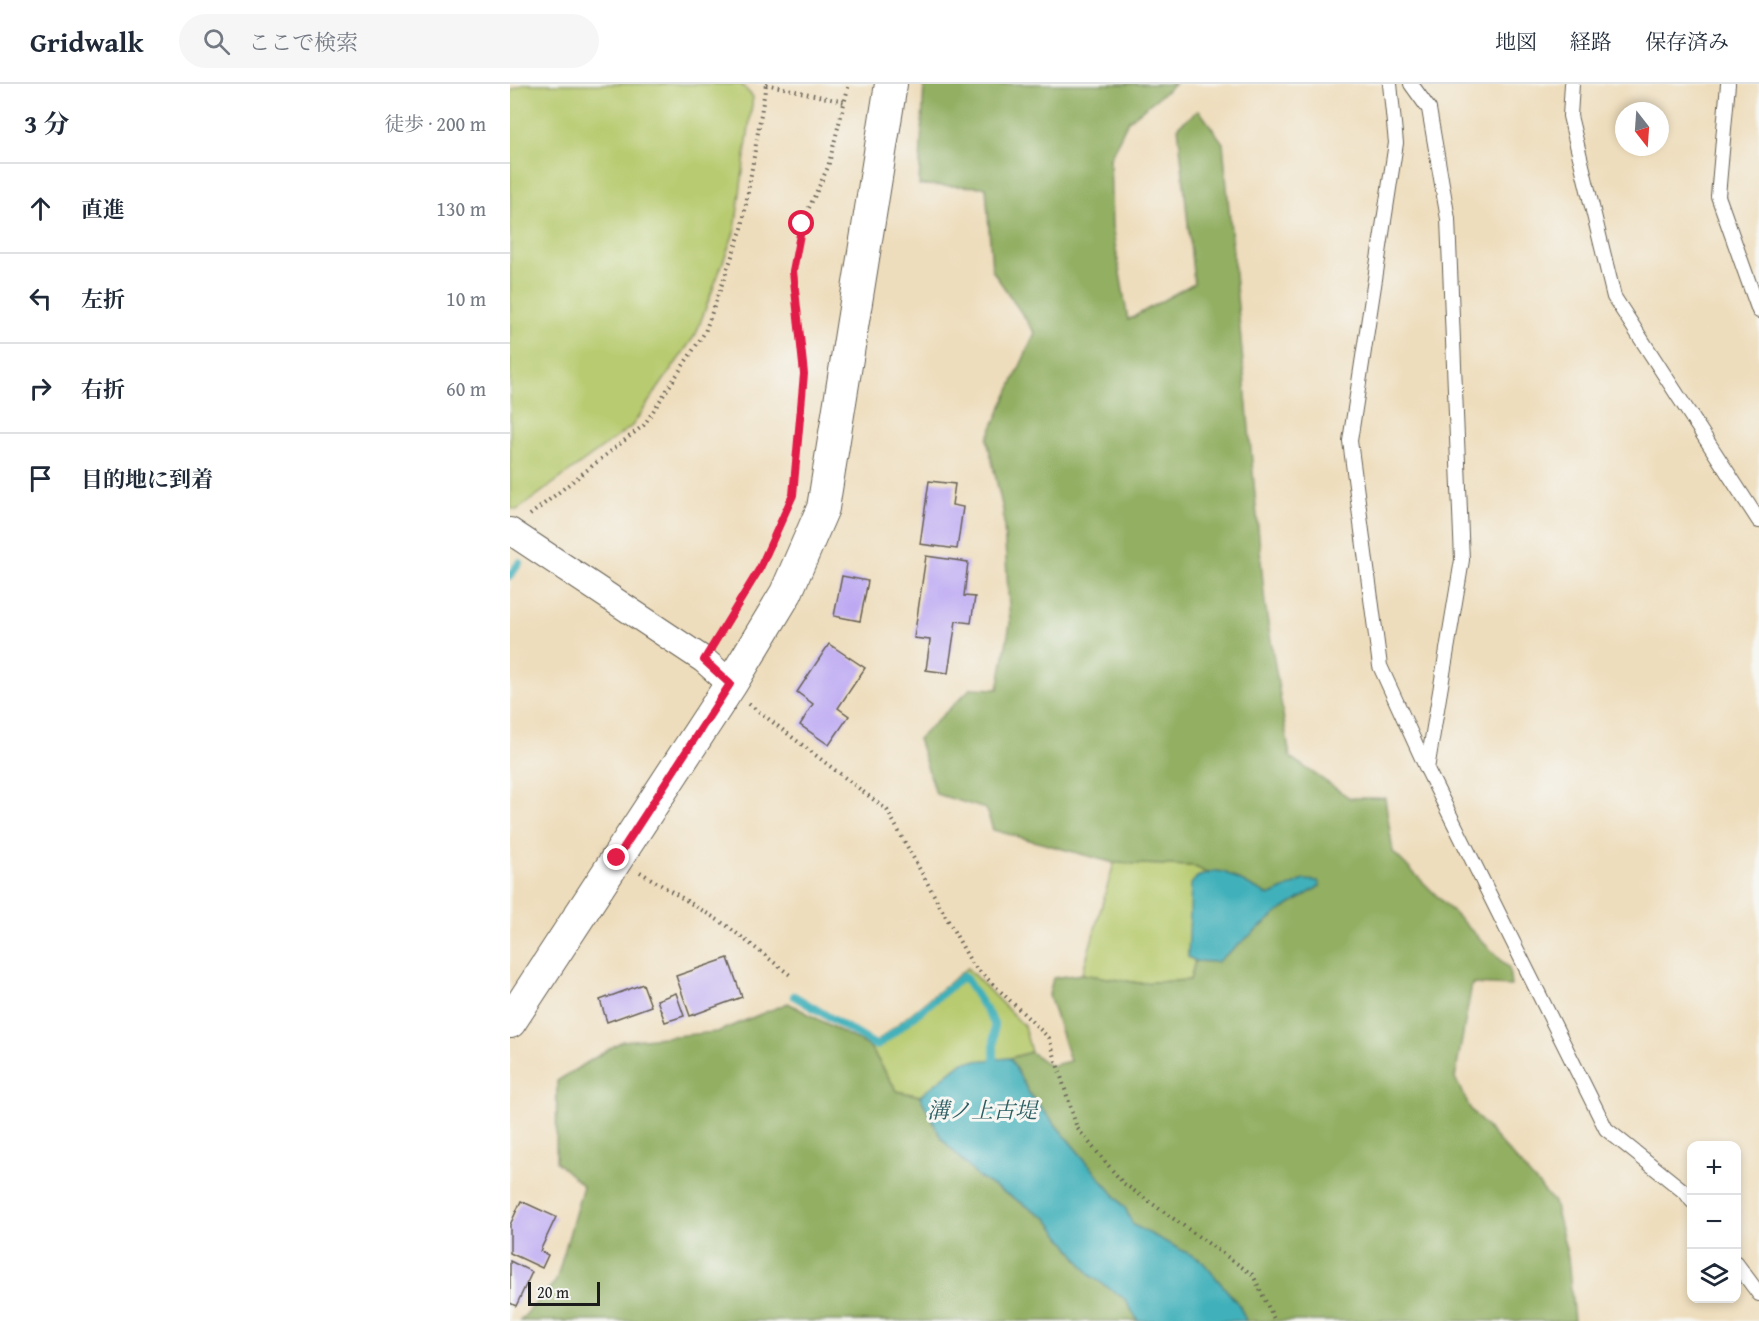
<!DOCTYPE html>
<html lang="ja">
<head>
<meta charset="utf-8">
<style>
  body { margin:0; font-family:"Gentium Book Plus","Noto Serif JP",serif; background:#f6f6f7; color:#1f2937 }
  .controls { position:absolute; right:18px; bottom:18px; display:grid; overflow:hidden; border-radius:12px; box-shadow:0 3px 9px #0003 }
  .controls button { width:54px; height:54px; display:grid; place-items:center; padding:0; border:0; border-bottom:2px solid #e0e1e3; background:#fff; color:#1f2937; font:30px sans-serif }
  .compass { position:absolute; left:1105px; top:18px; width:54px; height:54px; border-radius:50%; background:#fff; box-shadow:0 3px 9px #0003; rotate:163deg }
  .scale { position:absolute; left:18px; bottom:15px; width:72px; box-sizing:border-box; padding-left:6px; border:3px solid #1c1c1c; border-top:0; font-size:16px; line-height:21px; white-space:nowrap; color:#1c1c1c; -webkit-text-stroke:4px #f6f6f2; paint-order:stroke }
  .stop { position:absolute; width:18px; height:18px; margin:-14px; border:4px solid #e11d48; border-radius:50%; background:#fff }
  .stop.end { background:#e11d48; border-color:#fff; box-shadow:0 2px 6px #0008 }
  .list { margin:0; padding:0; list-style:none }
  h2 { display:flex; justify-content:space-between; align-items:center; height:78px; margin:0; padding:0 24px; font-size:26px }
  h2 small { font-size:20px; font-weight:400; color:#747a83 }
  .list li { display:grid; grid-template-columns:39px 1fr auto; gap:18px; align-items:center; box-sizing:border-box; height:90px; padding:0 24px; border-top:2px solid #e0e1e3 }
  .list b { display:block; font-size:22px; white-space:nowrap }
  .list em { font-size:20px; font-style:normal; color:#747a83 }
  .icon { flex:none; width:33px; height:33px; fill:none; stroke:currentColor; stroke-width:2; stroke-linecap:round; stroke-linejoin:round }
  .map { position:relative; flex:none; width:1249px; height:1237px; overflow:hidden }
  header { display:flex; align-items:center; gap:36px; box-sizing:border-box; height:84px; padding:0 30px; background:#fff; border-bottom:2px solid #e0e1e3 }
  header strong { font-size:28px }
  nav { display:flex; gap:33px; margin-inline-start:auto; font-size:21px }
  .search { width:420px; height:54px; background:#f6f6f7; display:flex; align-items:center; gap:15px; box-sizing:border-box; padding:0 21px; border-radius:33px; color:#747a83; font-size:22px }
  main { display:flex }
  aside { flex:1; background:#fff }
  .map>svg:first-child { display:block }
</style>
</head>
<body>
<header>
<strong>Gridwalk</strong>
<div class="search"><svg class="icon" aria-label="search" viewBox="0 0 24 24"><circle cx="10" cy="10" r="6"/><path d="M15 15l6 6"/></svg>ここで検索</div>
<nav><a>地図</a><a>経路</a><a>保存済み</a></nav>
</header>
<main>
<aside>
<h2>3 分<small>徒歩 · 200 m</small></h2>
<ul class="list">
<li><svg class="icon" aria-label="ahead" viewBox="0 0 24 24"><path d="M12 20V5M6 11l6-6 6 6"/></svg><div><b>直進</b></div><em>130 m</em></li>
<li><svg class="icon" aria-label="left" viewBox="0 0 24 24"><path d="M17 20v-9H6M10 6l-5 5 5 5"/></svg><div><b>左折</b></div><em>10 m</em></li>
<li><svg class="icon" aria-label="right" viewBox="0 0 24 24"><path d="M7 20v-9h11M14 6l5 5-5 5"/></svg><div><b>右折</b></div><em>60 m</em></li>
<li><svg class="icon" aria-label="arrive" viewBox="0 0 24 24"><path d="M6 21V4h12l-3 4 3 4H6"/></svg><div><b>目的地に到着</b></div></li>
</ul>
</aside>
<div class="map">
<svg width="1249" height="1237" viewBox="0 0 1249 1237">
  <rect width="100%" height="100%" fill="#f6f6f2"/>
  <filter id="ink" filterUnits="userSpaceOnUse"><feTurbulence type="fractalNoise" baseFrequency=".0167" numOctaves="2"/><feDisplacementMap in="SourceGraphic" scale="12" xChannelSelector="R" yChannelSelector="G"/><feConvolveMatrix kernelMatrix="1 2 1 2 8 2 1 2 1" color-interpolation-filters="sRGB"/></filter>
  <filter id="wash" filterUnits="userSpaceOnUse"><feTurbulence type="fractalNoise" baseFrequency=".008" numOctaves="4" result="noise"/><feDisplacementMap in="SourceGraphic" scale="24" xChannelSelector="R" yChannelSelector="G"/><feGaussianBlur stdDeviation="1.35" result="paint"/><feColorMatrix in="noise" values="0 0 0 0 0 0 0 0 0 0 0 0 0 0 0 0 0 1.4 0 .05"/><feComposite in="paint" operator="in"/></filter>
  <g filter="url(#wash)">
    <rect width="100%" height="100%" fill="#eeddbc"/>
    <!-- green -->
    <g fill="#b8cb6f" stroke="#6a7446" stroke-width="1.5">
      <path d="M14,0H231L243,13L225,146L186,250L122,342L7,426L0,424V7Z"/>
      <path d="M604,779L683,782L697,789L687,793L678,872L685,877L680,896L629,899L572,890Z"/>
      <path d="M457,884L514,942L521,968L500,974L453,978L410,1012L387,1007L360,963Z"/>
    </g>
    <!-- forest -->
    <g fill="#92af62" stroke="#57663f" stroke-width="1.5">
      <path d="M414,0H665L618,37L600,74L602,142L618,236L684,199L668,42L689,26L713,59L755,520L780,673L840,714H875L883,768L999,884L1001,902L962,900L945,994L961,1026L1044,1118L1058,1173L1064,1237H736L729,1221L691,1176L623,1141L615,1124L519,1009L500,974L521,968L540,982L560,977L539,911L543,894L572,890L629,899L680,896L685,877L707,878L770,827L810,802L794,796L759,812L714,788L705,787L697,789L683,782L604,779L483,746L476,725L426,710L408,655L461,604L488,605L500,540L493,426L477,355L525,249L482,186L476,103L409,101Z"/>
      <path d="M278,919L360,963L387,1007L410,1012L432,1055L468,1093L537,1134L581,1192L615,1215L628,1237H10L46,1197L73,1102L46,1078L47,997L112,957L207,948Z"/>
    </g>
    <!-- water -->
    <g fill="#40b0ba" stroke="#2e666b" stroke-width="1.5">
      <path d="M705,787L714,788L759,812L794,796L808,797L810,802L770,827L707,878L685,877L678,873L681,800L687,793Z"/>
      <path d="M500,974L519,1009L615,1124L623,1141L691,1176L729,1221L736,1237H628L615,1215L581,1192L537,1134L468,1093L432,1055L410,1012L453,978Z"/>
    </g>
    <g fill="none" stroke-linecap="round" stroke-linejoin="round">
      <!-- stream -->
      <g stroke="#40b0ba" stroke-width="8">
        <path d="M0,492L9,479"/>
        <path d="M284,912L367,962L454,892L484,939V976"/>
      </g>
    </g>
    <g id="blocks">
      <!-- building -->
      <g fill="#bca7f3">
        <path d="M419,397L445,400L442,421L453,423L447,465L410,460Z"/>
        <path d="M416,472L458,478L454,512L465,513L461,539L446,537L438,589L416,586L420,556L404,554Z"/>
        <path d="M332,492L358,497L350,537L324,532Z"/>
        <path d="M319,560L355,584L328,624L339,632L319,661L290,641L303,620L287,608Z"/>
        <path d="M218,874L232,913L180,932L166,892Z"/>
        <path d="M133,900L141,922L97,938L90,916Z"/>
        <path d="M166,909L174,932L155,938L147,916Z"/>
        <path d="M11,1117L46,1133L30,1167L38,1171L32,1184L0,1169V1141Z"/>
        <path d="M0,1177L22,1188L6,1222L0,1219Z"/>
      </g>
    </g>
  </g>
  <g filter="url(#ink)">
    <use href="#blocks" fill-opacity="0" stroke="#666054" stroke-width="1.5"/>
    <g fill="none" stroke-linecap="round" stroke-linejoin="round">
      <defs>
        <g id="service">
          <path d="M880,0L886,59L840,357L870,582L917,685L1096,1045L1176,1109L1182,1117"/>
          <path d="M901,0L919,25L938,135L952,476L917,685"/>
          <path d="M1062,0L1060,32L1104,213L1249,437"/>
          <path d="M1218,0L1208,112L1249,227"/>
          <path d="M1226,1179L1249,1210"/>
        </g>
        <path id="minor" d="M0,447L194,576L221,600"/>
        <path id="tertiary" d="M0,938L221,600L276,509L313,424L381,0"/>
      </defs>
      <!-- service casing -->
      <use href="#service" stroke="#666054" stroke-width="16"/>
      <!-- minor casing -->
      <use href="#minor" stroke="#666054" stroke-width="28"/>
      <!-- tertiary casing -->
      <use href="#tertiary" stroke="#666054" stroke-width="34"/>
      <!-- path -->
      <g stroke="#666054" stroke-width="4" stroke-dasharray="1.5 4.5" stroke-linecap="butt">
        <path d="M256,0L334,18"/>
        <path d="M20,431L134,341L195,248L232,144L256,0"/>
        <path d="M206,557L251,484L283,411L294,290L283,187L292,139L318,83L339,0"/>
        <path d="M239,620L377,726L462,880L539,954L567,1044L613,1099L743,1191L765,1237"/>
        <path d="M130,788L216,841L280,891"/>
      </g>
      <!-- service -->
      <use href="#service" stroke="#fff" stroke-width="14"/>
      <!-- minor -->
      <use href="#minor" stroke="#fff" stroke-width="26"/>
      <!-- tertiary -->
      <use href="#tertiary" stroke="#fff" stroke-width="32"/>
    </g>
  </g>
  <g fill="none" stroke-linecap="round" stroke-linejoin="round" filter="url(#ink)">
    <!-- route -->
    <path stroke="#e11d48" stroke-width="8" d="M107,774L220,600L194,576L250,484L283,411L294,290L283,187L292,140"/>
  </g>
  <g text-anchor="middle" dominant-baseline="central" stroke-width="6" stroke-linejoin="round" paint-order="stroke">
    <!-- water labels -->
    <g font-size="22" font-style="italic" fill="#2c5f63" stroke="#f6f6f2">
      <text x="472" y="1026">溝ノ上古堤</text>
    </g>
  </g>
</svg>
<div class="controls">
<button>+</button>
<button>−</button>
<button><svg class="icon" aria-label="layers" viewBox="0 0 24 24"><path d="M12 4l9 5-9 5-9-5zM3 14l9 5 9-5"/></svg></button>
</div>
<svg class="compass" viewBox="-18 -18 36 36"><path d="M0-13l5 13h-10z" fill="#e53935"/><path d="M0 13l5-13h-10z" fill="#747a83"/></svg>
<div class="scale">20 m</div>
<div class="stop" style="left:292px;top:140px"></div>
<div class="stop end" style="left:107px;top:774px"></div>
</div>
</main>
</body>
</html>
